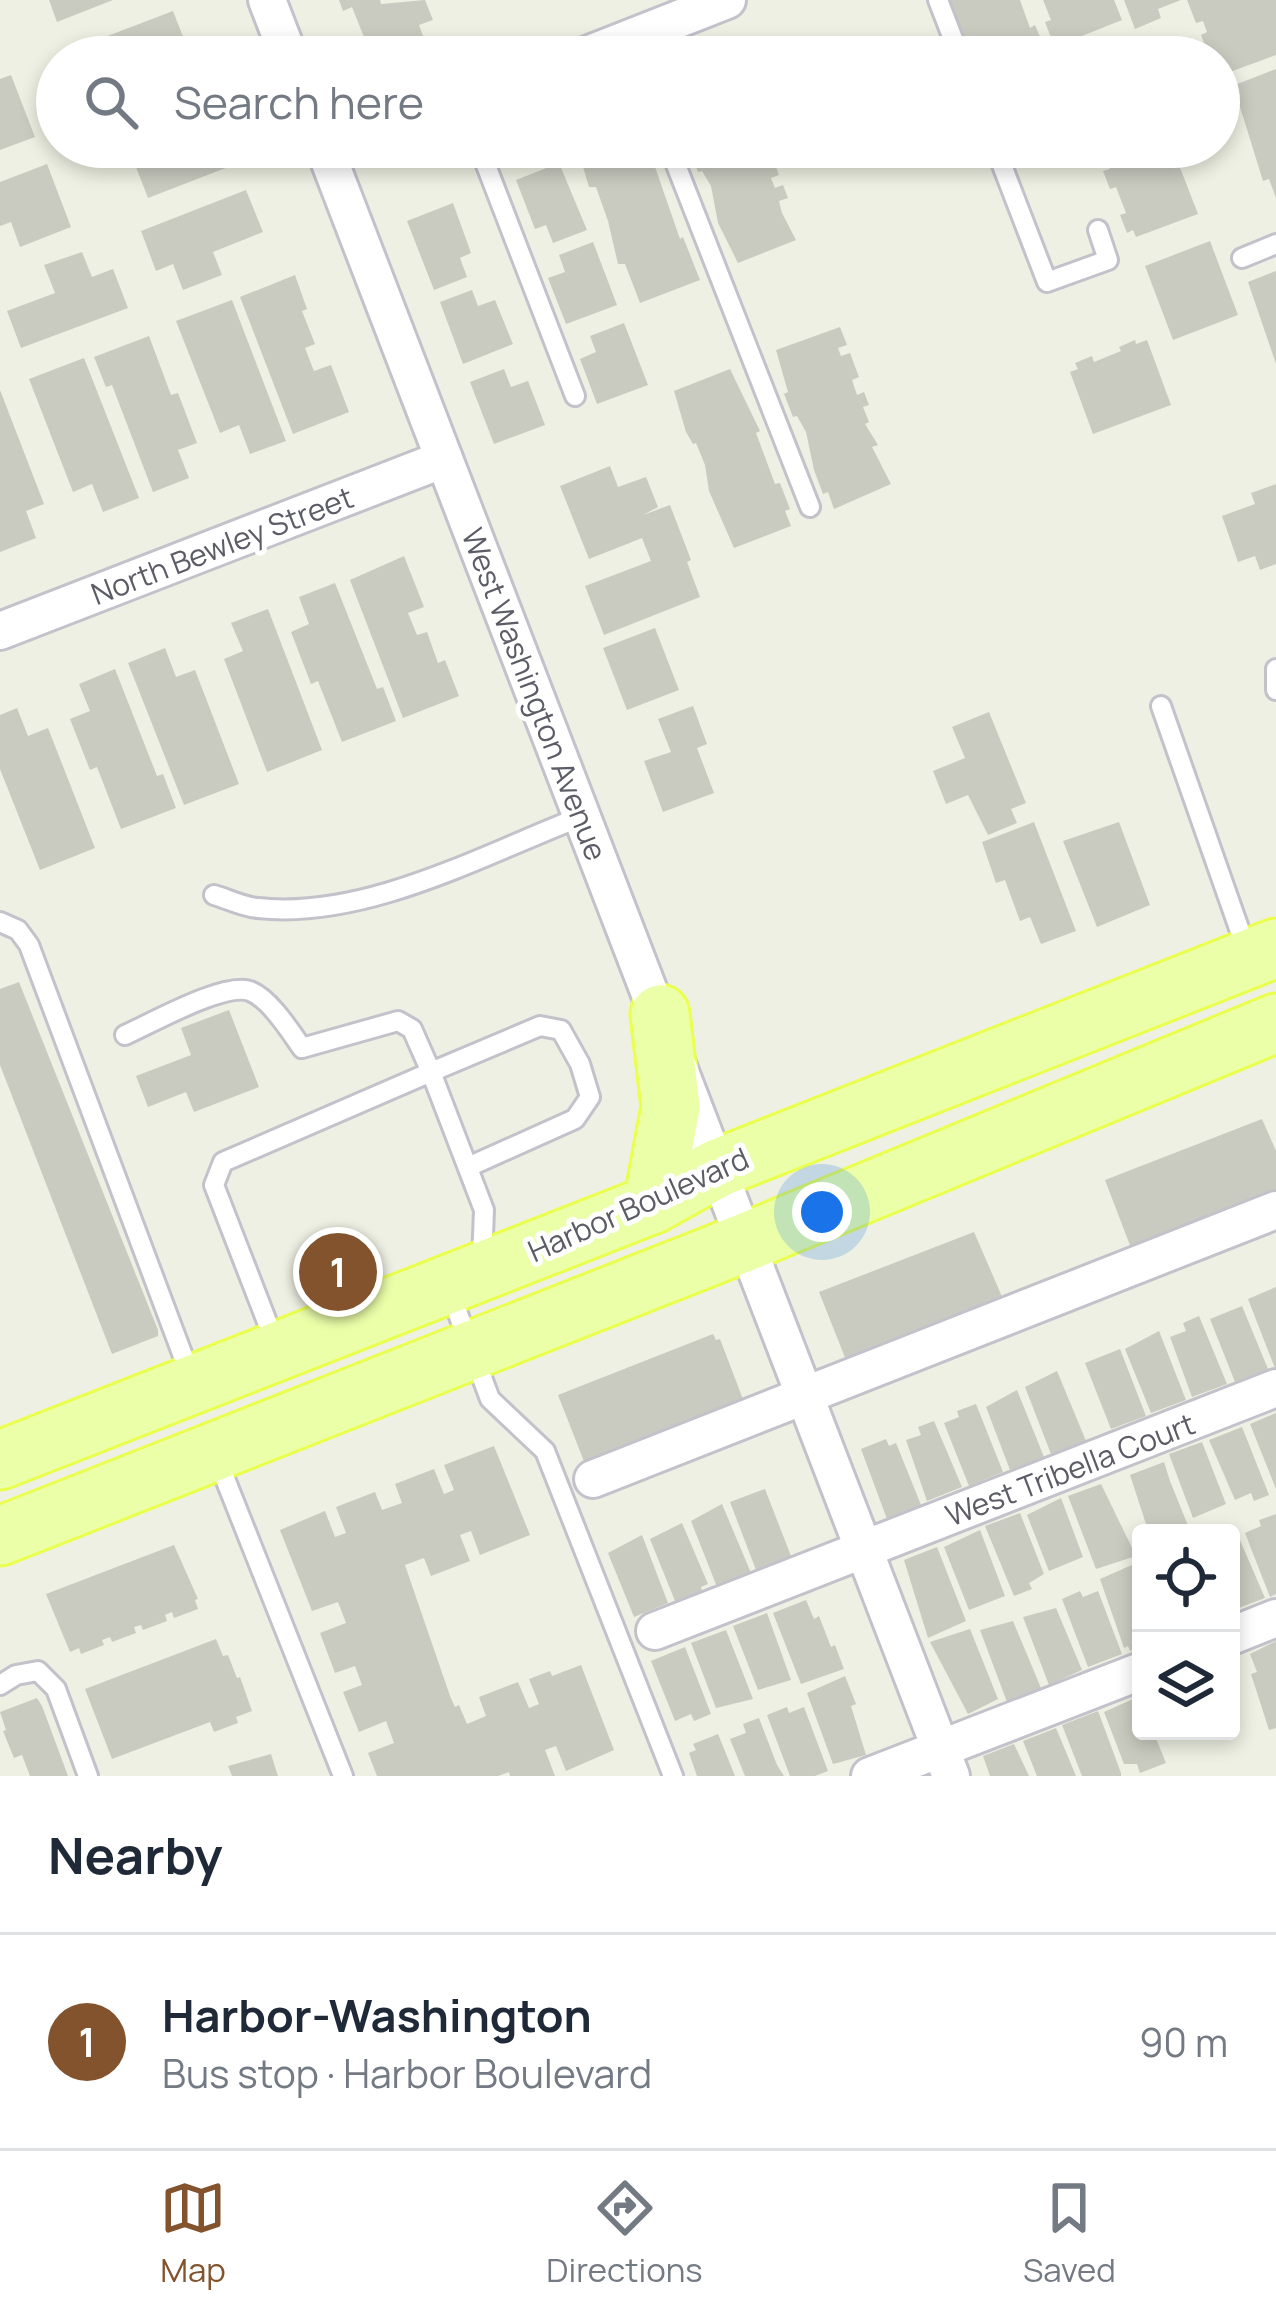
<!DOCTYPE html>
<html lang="en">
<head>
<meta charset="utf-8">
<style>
  body { margin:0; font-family:Manrope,sans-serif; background:#f6f6f7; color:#1f2937 }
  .controls { position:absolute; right:36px; bottom:36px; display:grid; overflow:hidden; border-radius:12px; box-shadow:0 6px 18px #0003 }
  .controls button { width:108px; height:108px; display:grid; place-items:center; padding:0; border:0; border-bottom:3px solid #e0e1e3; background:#fff; color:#1f2937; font:60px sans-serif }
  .you { position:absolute; left:822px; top:1212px; width:42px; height:42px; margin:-30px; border:9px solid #fff; border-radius:50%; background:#1a73e8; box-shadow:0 0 0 18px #1a73e833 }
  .badge { display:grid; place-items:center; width:78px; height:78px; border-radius:50%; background:#82532c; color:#fff; font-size:39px; font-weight:700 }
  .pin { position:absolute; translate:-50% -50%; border:6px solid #fff; box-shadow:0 3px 12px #0006 }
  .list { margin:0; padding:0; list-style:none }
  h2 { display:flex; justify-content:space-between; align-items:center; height:156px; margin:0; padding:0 48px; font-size:51px }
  h2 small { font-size:39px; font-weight:400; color:#747a83 }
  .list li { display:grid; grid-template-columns:78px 1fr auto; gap:36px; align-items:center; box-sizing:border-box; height:216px; padding:0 48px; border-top:3px solid #e0e1e3 }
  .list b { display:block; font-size:45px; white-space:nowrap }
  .list p { margin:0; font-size:39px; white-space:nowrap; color:#747a83 }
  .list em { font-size:39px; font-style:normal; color:#747a83 }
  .icon { flex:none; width:66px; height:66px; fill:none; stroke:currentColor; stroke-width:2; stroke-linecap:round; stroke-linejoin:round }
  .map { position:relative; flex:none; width:1276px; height:1776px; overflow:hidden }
  .search { position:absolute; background:#fff; box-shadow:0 6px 18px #0003; left:36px; right:36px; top:36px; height:132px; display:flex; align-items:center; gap:30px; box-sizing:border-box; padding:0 42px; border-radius:66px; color:#747a83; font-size:45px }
  .sheet { height:372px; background:#fff }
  nav { display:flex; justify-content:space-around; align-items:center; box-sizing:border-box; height:168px; border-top:3px solid #e0e1e3; background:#fff; font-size:33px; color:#747a83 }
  nav a { display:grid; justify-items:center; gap:6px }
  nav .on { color:#82532c }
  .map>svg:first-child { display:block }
</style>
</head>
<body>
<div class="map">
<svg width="1276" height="1776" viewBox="0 0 1276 1776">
  <rect width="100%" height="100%" fill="#eef0e3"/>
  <!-- building -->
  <g fill="#cacbc0">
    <path d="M49,0H113L57,22Z"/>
    <path d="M339,0H380L381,4L425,0L433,20L419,25L426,44L394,57H372L352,7L343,11Z"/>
    <path d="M948,0H1020L1030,28L1035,25L1043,44L1037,46L1041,55L970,57Z"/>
    <path d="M1043,0H1114L1122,20L1062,44L1059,37L1052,40L1045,22L1051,20Z"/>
    <path d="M1124,0H1181L1158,9L1161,18L1135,29Z"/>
    <path d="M1187,0H1276V55L1219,76V57H1198L1208,53L1201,35L1207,32L1203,21L1196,23Z"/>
    <path d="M173,11L187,47L161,57H65L63,53Z"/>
    <path d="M1276,69V198L1269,179L1263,181L1240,107H1235L1227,88Z"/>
    <path d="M11,75L35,137L0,150V79Z"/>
    <path d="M109,147H230L236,164L148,198L132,157L115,163Z"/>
    <path d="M577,147H643L649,162L653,161L680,239L683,237L700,280L640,303L625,264H618L608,221L596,187H589Z"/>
    <path d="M688,147H759L765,162L773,159L779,175L771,178L775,188L783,185L788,198L779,201L782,213L796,240L738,263L718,223L711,186L702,171L698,172Z"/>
    <path d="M1140,147H1172L1198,214L1136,237L1133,230L1127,233L1120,215L1126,213L1116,187L1110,189L1103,171L1110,169L1106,160Z"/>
    <path d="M559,163L587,230L553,243L546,225L535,229L516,180Z"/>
    <path d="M47,164L71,227L20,247L11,222L0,226V182Z"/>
    <path d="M246,190L263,232L213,252L222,275L183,290L173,264L156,271L141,231Z"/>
    <path d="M453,203L471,253L460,258L467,277L434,290L407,221Z"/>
    <path d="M1210,241L1238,315L1173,340L1145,266Z"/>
    <path d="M593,242L617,305L566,324L548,278L565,272L559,255Z"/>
    <path d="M82,252L92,277L113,269L128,308L21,348L7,311L55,293L44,265Z"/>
    <path d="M1276,271V364L1248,282Z"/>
    <path d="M295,275L307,309L302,311L315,344L305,348L314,371L331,365L349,412L293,434L240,297Z"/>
    <path d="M472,290L478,306L495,300L513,344L463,364L440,302Z"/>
    <path d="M232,300L286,441L250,454L239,425L220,433L176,321Z"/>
    <path d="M624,323L648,385L597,404L580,359L596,352L590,336Z"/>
    <path d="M840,327L847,345L838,348L841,356L850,353L859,377L852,380L857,395L864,392L869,405L863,407L869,422L865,424L878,445L872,447L891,484L834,509L828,492L823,494L814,470L806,432L797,416L793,417L784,394L788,392L776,350Z"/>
    <path d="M149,336L171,395L178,393L197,443L178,450L189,478L153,492L112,385L106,387L94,357Z"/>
    <path d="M1135,340L1136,344L1147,340L1171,405L1093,434L1070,372L1078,369L1075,363L1092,356L1094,362L1121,351L1119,347Z"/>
    <path d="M84,358L139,498L103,512L92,484L73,492L29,379Z"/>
    <path d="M504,369L511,387L528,381L545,425L494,444L470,382Z"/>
    <path d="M730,369L760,431L756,433L775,484L780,483L790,509L785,511L791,526L734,548L709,491L705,465L696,443L693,444L686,432L674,391Z"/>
    <path d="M0,390L44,504L26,511L36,538L0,552Z"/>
    <path d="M610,466L618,487L646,477L658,507L643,515L670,505L691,560L687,562L700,597L604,635L585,586L651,561L642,538L589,559L560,486Z"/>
    <path d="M1276,484V564L1260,570L1255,556L1238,562L1222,516L1255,504L1251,493Z"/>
    <path d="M404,556L424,607L408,613L417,635L427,632L438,663L445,660L459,696L403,718L350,580Z"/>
    <path d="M335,583L377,689L383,687L396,721L342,742L318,681L311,684L291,632L309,624L299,597Z"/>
    <path d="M268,609L322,750L267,772L224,659L243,651L231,623Z"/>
    <path d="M655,628L679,690L627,710L603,648Z"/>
    <path d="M165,648L176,677L195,670L239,784L184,805L128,663Z"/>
    <path d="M115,669L157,776L163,774L176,808L121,829L97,767L90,770L70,719L90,711L79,684Z"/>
    <path d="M693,706L707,744L697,748L714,793L663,812L644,761L671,752L658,719Z"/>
    <path d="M17,708L28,736L48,728L95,848L40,870L0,769V715Z"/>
    <path d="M989,712L1026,803L1011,809L1017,823L988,835L968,795L946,804L933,771L965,758L952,727Z"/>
    <path d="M1034,822L1076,931L1041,944L1030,917L1020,921L1005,880L996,883L982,842Z"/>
    <path d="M1119,822L1150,905L1097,927L1063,841Z"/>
    <path d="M19,982L158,1330V1336L112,1354L0,1065V989Z"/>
    <path d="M229,1010L259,1087L194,1112L186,1092L148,1107L136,1076L191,1055L181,1028Z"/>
    <path d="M1262,1119L1276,1151V1193L1131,1248L1105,1180Z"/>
    <path d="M974,1232L1003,1299L846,1360L819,1292Z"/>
    <path d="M1276,1287V1371L1248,1299Z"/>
    <path d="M1242,1306L1268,1369L1235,1382L1210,1319Z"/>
    <path d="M1199,1316L1227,1384L1192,1397L1170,1337L1186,1331L1183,1323Z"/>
    <path d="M1159,1331L1186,1400L1151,1413L1125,1349Z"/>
    <path d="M713,1334L716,1340L720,1339L744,1402L585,1464L558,1395Z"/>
    <path d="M1120,1349L1146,1416L1111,1429L1085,1363Z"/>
    <path d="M1057,1371L1086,1441L1051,1454L1025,1387Z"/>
    <path d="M1017,1390L1044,1457L1010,1470L986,1407Z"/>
    <path d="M976,1404L1003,1472L969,1486L944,1423L959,1417L957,1411Z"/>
    <path d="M1276,1413V1489L1250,1424Z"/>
    <path d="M934,1421L962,1487L927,1501L906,1440L921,1435L918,1427Z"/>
    <path d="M1242,1427L1269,1495L1254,1501L1251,1493L1235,1500L1209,1440Z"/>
    <path d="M886,1439L889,1446L896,1443L921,1505L887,1519L861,1449Z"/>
    <path d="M1202,1442L1226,1504L1193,1518L1169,1454Z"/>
    <path d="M494,1446L530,1535L480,1555L471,1531L460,1535L470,1561L431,1576L424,1558L405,1565L450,1696L455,1707L459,1705L467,1724L486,1716L479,1697L518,1682L529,1708L539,1704L529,1679L550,1671L552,1676L581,1665L614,1750L566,1771L556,1746L545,1750L555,1776H510L509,1772L498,1776H377L368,1753L394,1743L386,1721L359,1732L343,1692L362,1685L355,1666L335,1673L320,1633L346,1623L338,1602L312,1611L280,1530L325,1511L335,1537L346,1533L336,1507L375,1492L382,1510L402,1503L395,1484L434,1469L444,1494L454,1490L444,1465Z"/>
    <path d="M1164,1462L1170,1481L1191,1533H1146L1144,1528L1147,1527L1130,1475Z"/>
    <path d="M1101,1484L1136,1556L1096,1569L1068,1496Z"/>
    <path d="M765,1489L791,1556L756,1570L730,1502Z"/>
    <path d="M1061,1498L1083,1557L1049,1571L1027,1515Z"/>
    <path d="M722,1504L751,1573L717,1587L691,1521Z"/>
    <path d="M1020,1513L1044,1574L1029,1583L1032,1589L1014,1596L985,1526Z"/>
    <path d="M1276,1514V1594L1270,1597L1245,1533L1261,1526L1259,1520Z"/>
    <path d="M682,1523L708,1584L701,1587L702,1591L675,1601L650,1539Z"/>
    <path d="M980,1530L1005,1596L969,1610L944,1547Z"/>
    <path d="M1236,1531L1265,1598L1231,1611V1533Z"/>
    <path d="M642,1535L668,1603L634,1617L608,1553Z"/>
    <path d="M174,1545L198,1599L195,1600L198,1609L174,1618L172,1612L165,1615L167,1621L143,1630L141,1625L134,1627L136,1633L112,1642L110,1637L102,1640L104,1645L81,1654L79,1648L70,1652L46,1594Z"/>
    <path d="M937,1547L966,1621L928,1638L904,1560Z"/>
    <path d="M1141,1561V1646L1130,1651L1128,1646L1124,1648L1100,1579Z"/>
    <path d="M1080,1591L1083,1597L1098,1591L1122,1654L1088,1667L1062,1599Z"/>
    <path d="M806,1600L814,1619L819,1616L831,1647L835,1645L844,1669L801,1684L773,1613Z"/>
    <path d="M1056,1608L1082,1670L1049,1685L1023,1617Z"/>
    <path d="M767,1613L791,1680L758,1690L733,1626Z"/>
    <path d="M1013,1621L1041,1688L1007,1702L980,1630Z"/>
    <path d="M970,1629L998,1699L968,1714L930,1642Z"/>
    <path d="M726,1630L753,1699L716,1708L691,1643Z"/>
    <path d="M216,1639L223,1656L228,1655L237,1678L240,1677L252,1711L236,1717L238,1723L214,1732L210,1722L112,1759L85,1689Z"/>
    <path d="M1276,1641V1728L1269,1730L1251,1674L1257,1672L1250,1654Z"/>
    <path d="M685,1647L711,1714L694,1721L691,1714L675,1721L651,1661Z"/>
    <path d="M845,1676L856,1704L851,1706L866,1755L833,1764L807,1693Z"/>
    <path d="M1140,1696L1141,1731H1153L1166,1763L1140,1773L1137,1764H1124L1104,1712Z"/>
    <path d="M37,1698L42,1706L68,1776H30L22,1755L14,1758L3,1731L6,1730L0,1712Z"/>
    <path d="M787,1707L789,1713L804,1707L828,1771L815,1776H790L767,1715Z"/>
    <path d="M1098,1711L1121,1773V1776H1082L1062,1725Z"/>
    <path d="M759,1718L777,1765L784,1776H745L730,1739L746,1733L743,1724Z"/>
    <path d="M1056,1728L1076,1776H1037L1023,1741Z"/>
    <path d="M718,1734L735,1776H697L689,1753L696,1750L693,1744Z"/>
    <path d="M1014,1744L1029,1776H990L983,1756Z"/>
    <path d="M271,1754L278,1776H232L228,1766Z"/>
  </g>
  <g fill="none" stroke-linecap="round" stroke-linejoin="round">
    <defs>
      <g id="service">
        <path d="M938,0L960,57"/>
        <path d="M479,147L575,396"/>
        <path d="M669,147L810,507"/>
        <path d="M995,147L1047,282L1108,260L1098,230"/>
        <path d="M1242,258L1276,244"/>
        <path d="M1276,669V690"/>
        <path d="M1161,706L1248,954"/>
        <path d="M214,895C228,899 243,907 258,908C366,920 484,854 583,816"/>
        <path d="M0,922L18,930L29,945L192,1380"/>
        <path d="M125,1035C152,1023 224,982 250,991C270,999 290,1031 302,1048L398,1021L412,1029L431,1072L540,1026L561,1030L580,1064L590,1097L575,1119L468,1167"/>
        <path d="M449,1290L490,1399L545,1451L673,1776"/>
        <path d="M276,1345L214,1185L223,1162L431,1072L484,1210L482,1260"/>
        <path d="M216,1456L343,1776"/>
        <path d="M0,1685L16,1675L38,1671L56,1689L88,1776"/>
      </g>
      <g id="minor">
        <path d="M267,0L289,57"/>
        <path d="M582,57L727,0"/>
        <path d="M324,147L951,1776"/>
        <path d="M0,631L444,459"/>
        <path d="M593,1479L1276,1210"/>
        <path d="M655,1631L1276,1388"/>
        <path d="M1231,1636L1276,1618"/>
        <path d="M870,1776L1141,1671"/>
      </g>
      <g id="primary">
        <path d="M653,1204L671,1107L660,1014"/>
        <path d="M0,1460L653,1204L718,1168L1276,948"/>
        <path d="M0,1536L746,1242L1276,1023"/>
      </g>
    </defs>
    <!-- service casing -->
    <use href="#service" stroke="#c3c2cb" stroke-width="24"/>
    <!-- minor casing -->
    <use href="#minor" stroke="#c3c2cb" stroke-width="42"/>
    <!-- primary casing -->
    <use href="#primary" stroke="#ebff4d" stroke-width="63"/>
    <!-- service -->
    <use href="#service" stroke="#fff" stroke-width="18"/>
    <!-- minor -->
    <use href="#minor" stroke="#fff" stroke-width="36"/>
    <!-- primary -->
    <use href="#primary" stroke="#ebffa9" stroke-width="57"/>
  </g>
  <g text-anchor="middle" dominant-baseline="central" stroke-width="10" stroke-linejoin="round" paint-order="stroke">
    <!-- street labels -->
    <g font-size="30" fill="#5b5c66" stroke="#fff">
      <text transform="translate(222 545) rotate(-21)">North Bewley Street</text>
      <text transform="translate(535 694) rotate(69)">West Washington Avenue</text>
      <text transform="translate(638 1204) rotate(-24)">Harbor Boulevard</text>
      <text transform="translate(1070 1469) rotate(-21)">West Tribella Court</text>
    </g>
  </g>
</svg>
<div class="controls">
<button><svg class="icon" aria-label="locate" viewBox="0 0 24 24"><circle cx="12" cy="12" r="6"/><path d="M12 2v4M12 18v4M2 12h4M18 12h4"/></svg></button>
<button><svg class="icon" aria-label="layers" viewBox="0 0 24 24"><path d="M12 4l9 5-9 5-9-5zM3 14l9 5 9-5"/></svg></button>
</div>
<div class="you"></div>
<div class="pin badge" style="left:338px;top:1272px">1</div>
<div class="search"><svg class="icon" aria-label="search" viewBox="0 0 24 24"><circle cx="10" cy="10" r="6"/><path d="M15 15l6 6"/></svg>Search here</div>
</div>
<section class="sheet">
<h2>Nearby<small></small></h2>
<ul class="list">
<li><span class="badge">1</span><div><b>Harbor-Washington</b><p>Bus stop · Harbor Boulevard</p></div><em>90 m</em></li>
</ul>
</section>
<nav>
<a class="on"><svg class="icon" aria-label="map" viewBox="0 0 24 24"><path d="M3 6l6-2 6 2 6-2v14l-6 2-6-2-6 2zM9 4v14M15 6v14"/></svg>Map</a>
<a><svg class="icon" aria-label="directions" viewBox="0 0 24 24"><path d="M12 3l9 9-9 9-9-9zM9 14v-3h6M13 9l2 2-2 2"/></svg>Directions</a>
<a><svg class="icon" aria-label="saved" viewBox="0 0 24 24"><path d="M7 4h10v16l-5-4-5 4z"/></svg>Saved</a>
</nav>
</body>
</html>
